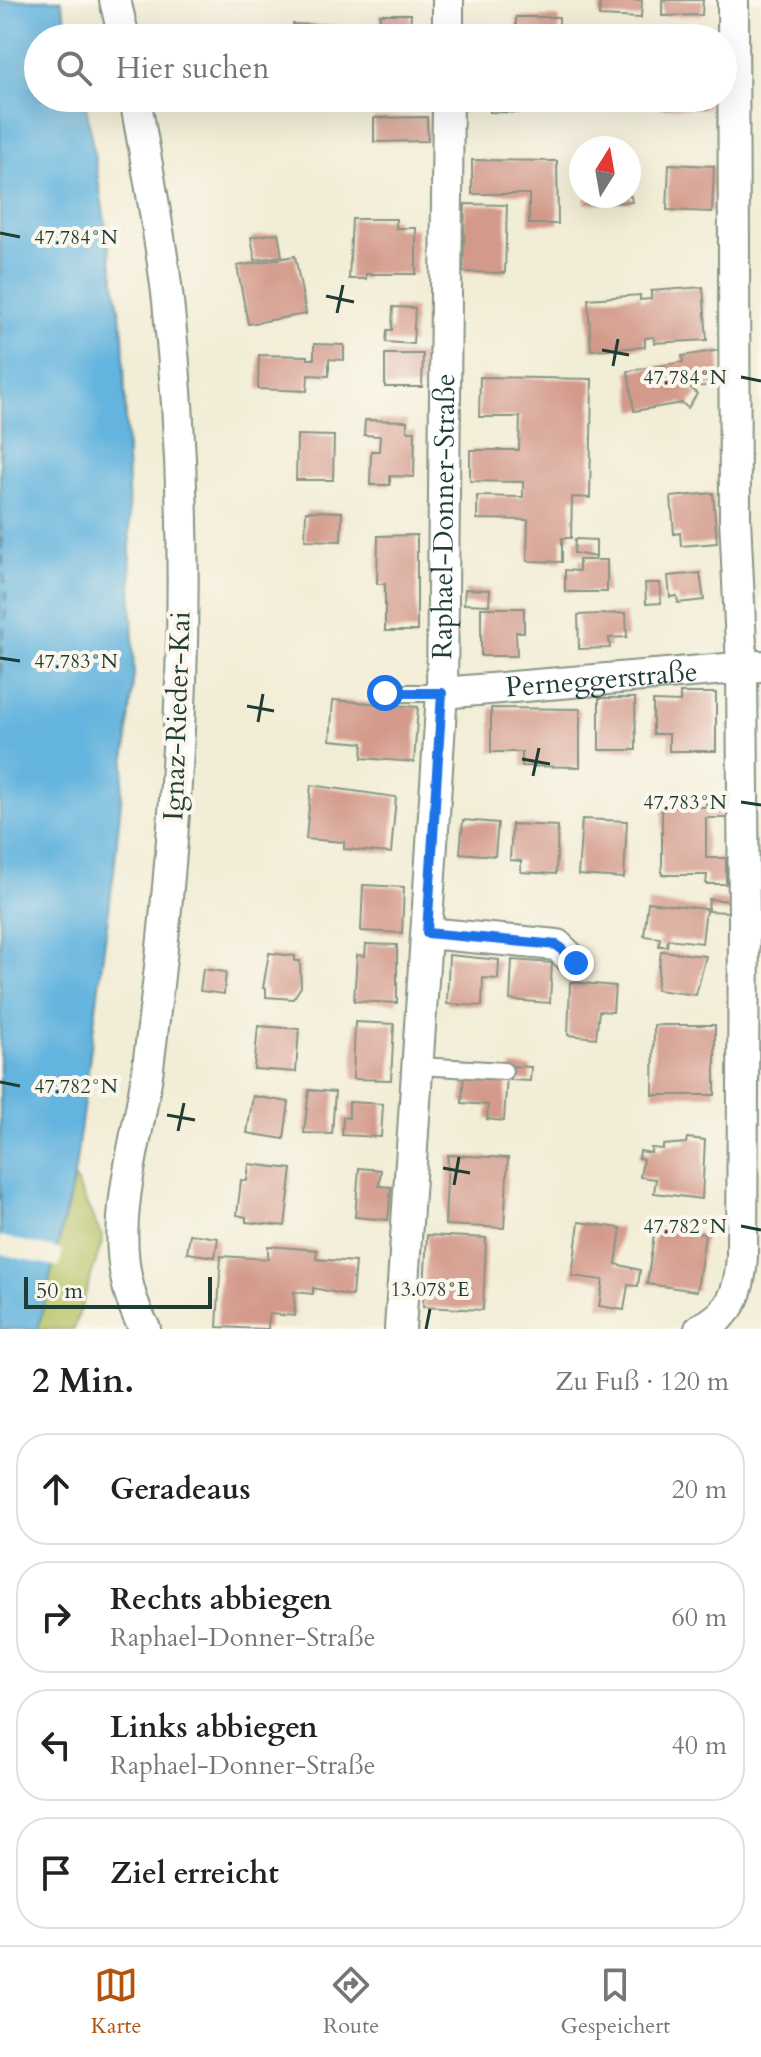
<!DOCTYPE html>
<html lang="de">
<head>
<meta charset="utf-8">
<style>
  body { margin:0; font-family:Cardo,serif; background:#f2f2f2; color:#222 }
  .compass { position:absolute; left:569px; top:136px; width:72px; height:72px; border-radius:50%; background:#fff; box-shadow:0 8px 32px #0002; rotate:11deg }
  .scale { position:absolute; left:24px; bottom:20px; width:188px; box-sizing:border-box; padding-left:8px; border:4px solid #1f3d34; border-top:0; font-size:22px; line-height:28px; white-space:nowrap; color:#1f3d34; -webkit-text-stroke:6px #fbf7ec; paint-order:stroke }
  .stop { position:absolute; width:24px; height:24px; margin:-18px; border:6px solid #1a73e8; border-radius:50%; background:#fff }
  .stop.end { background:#1a73e8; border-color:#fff; box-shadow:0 2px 8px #0008 }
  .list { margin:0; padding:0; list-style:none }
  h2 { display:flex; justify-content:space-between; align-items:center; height:104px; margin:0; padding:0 32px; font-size:34px }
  h2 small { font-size:26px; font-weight:400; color:#767676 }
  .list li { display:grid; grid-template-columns:52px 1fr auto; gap:24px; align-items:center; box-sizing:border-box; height:112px; margin:0 16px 16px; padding:0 16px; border:2px solid #e0e0e0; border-radius:32px }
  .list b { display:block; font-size:30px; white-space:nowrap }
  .list p { margin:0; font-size:26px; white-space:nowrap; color:#767676 }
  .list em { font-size:26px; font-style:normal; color:#767676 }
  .icon { flex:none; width:44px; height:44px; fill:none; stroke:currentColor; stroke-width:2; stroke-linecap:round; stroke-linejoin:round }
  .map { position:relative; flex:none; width:761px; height:1329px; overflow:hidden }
  .search { position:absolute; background:#fff; box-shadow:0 8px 32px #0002; left:24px; right:24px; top:24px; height:88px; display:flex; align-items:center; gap:20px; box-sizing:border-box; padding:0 28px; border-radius:44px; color:#767676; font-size:30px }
  .sheet { height:616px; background:#fff }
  nav { display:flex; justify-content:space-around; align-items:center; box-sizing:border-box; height:112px; border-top:2px solid #e0e0e0; background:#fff; font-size:22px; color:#767676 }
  nav a { display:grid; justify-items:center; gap:4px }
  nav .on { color:#b45309 }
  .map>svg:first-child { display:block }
</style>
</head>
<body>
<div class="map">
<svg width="761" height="1329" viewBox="0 0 761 1329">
  <rect width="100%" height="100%" fill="#fbf7ec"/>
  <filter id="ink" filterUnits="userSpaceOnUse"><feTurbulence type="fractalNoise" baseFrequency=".0125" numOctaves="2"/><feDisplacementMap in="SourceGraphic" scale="16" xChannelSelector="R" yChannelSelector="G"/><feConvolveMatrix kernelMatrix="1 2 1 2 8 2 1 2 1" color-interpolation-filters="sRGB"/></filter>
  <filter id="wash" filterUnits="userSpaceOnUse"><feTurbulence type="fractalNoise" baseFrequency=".006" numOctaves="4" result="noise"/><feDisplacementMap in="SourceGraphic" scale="32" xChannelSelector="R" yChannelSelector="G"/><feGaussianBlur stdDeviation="1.8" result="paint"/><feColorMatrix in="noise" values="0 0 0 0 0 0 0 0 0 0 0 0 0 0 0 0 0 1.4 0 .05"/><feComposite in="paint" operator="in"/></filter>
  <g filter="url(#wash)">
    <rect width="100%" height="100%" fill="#f2edd6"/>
    <!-- green -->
    <path fill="#b5c163" stroke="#6a7f4c" stroke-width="2" d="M74,1177L103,1239L74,1329H38Z"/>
    <!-- water -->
    <path fill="#64b4de" stroke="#427889" stroke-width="2" d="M0,0H61L71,38H38V98H85L123,333L134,673L114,871L74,1177L38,1329H0Z"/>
    <!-- pier -->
    <path fill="#f2edd6" d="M0,1236L63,1250L59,1267L0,1254Z"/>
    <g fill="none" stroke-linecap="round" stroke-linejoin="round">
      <!-- ferry -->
      <path stroke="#305b5e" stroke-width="2" stroke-dasharray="10 8" stroke-linecap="butt" d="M0,520L6,602L0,679"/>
    </g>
    <g id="blocks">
      <!-- building -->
      <g fill="#d39a8b">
        <path d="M600,0H642L641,18L599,16Z"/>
        <path d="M662,0H703L702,15L662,16Z"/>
        <path d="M380,14H411L410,38H380Z"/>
        <path d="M516,17H559V38H496V35H516Z"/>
        <path d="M293,24L347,26L361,38H294Z"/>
        <path d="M491,98H551V113L490,112Z"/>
        <path d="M583,98H631V107L583,106Z"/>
        <path d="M663,98H709V109L663,108Z"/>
        <path d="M427,117L428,141L374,142V118Z"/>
        <path d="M472,160L557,161L558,224H529V194H472Z"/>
        <path d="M669,164L714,166L712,212L667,210Z"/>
        <path d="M585,196H631L632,202L585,204Z"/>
        <path d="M465,204L507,205L505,273L463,272Z"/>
        <path d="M352,219H396V228H416V274H366V279H349Z"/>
        <path d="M278,233L282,256L255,260L251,237Z"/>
        <path d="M295,256L306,314L248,324L237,266Z"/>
        <path d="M703,287L707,340L654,343V337L645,338V347L591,350L588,299L640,295V300L651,299V291Z"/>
        <path d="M393,307L415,308L413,344L386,342L387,330H392Z"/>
        <path d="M314,344L344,345V360L329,359V376L308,375L307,391L258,389L259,355L308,356V359H314Z"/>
        <path d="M720,350V385L690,387L697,394L688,408L682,403L634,411L628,371L683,362L682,356Z"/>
        <path d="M385,354H423L422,387H385Z"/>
        <path d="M480,377L592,379L590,498L572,497L571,538H562V562L527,561L528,520L477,519V496L523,497V482L470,481V450H519L520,417H479Z"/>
        <path d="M365,420L407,421V431H415L414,477L390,476V485H370L371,451H379L380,436L364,435Z"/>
        <path d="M297,435L334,436L333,480H296Z"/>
        <path d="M713,493L717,543L681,546L680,533L674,534L671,497Z"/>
        <path d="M306,511L342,512L341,541L305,540Z"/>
        <path d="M417,535V631H385V584H377L378,536Z"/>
        <path d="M575,539L596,540V557L574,553Z"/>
        <path d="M579,560H607V592H565V570L579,571Z"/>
        <path d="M700,573L704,600L678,603L677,596L670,597L668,576Z"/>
        <path d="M645,583H660L661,603L646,604Z"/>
        <path d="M465,589L490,590L489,605L464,604Z"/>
        <path d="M481,608H524V632H516L517,656H481Z"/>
        <path d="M626,613L627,637L609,638L610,648L579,649L578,615Z"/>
        <path d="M680,693H716V751H669V734H653V701L680,702Z"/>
        <path d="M599,698H635L636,750H599Z"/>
        <path d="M333,700L418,707L414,762L362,758L363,743L330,740Z"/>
        <path d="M491,708L580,709V767L522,766V752H491Z"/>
        <path d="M311,785L396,797L391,853L344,849V842L306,839Z"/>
        <path d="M727,793V818H706V858H726V884H706L707,875H662V807H706V794Z"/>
        <path d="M582,819L627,821L624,878L578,875Z"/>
        <path d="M463,820L498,823L495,856L460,853Z"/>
        <path d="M512,824L558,826L556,874L521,872V861L510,860Z"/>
        <path d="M363,885L404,887L402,933L361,931Z"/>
        <path d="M709,899L730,901L729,912L708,911Z"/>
        <path d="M648,902L706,909L702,943L668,939L667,946H659L660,938L644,936Z"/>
        <path d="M366,944L397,945V1003L354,1001L357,955L365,956Z"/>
        <path d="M661,951L706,956L696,995L656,990Z"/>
        <path d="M269,953L295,956V961H300L301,987L293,999L266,997V989L263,988Z"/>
        <path d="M449,955L499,960L498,979L483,978L482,1006L447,1004Z"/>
        <path d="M512,960L552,963L550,1003L510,1000Z"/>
        <path d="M203,969L226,972L224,994L200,991Z"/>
        <path d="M570,982L615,986L613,1012L599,1011L596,1038L568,1035Z"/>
        <path d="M355,1022L394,1024L391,1080L353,1079Z"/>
        <path d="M654,1025H715V1095H653Z"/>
        <path d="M258,1026L299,1029L296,1072L254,1069Z"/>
        <path d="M511,1066L531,1067L530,1081L510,1080Z"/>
        <path d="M464,1072L507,1075L504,1121L487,1119L488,1105L462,1103Z"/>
        <path d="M309,1090L335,1092L332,1134L304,1133Z"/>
        <path d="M253,1096L289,1102L284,1139L247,1133Z"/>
        <path d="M349,1102L383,1104L381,1137L342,1135L343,1117L349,1118Z"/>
        <path d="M687,1138L705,1140L702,1199L654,1193L656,1179L640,1177L643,1159L639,1158L640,1151L651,1153V1148L663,1149V1145L686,1143Z"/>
        <path d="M448,1155L508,1158L504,1228L445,1225Z"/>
        <path d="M249,1164L292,1169L285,1226L246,1222V1217L237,1215L241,1180L247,1181Z"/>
        <path d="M359,1168L381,1170L379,1186L391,1187L388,1220L355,1217Z"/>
        <path d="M579,1222L621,1228L616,1264L640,1270L638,1286L628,1285L624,1310L599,1306L603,1280L572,1276Z"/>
        <path d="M655,1227L705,1234L697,1291L647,1284Z"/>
        <path d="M190,1234L218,1238L215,1257L187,1253Z"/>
        <path d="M427,1235L486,1238L483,1310L423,1307Z"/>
        <path d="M268,1246L317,1250L316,1259L355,1262L352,1296L313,1288V1294L294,1292L295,1316L269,1314L268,1329L217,1327L221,1256L268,1259Z"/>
      </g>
    </g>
  </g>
  <g filter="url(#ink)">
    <use href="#blocks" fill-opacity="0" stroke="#889585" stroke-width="2"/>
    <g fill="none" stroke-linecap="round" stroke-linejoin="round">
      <defs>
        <g id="service">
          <path d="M385,693H442"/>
          <path d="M420,1066L504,1071"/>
        </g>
        <g id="minor">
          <path d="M115,0L124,38"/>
          <path d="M448,38V0"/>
          <path d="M135,98C147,165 160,233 168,301C196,556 181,814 148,1067C137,1154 98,1246 145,1329"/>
          <path id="s1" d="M442,693L761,666"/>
          <path d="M427,933L557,945L576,963"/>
          <path id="s2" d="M400,1329L442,693L448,98"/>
          <path d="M700,1329C733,1314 740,1290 742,1256L744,918L742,667L735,518L733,0"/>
        </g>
      </defs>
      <!-- service casing -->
      <use href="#service" stroke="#889585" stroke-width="20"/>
      <!-- minor casing -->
      <use href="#minor" stroke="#889585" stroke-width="34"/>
      <!-- service -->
      <use href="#service" stroke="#fff" stroke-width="16"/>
      <!-- minor -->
      <use href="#minor" stroke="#fff" stroke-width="30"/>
    </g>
  </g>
  <g fill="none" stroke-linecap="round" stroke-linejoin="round" filter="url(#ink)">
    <!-- route -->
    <path stroke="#1a73e8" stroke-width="10" d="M385,693H442L427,933L557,945L576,963"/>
  </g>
  <!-- ticks -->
  <path fill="none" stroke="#1f3d34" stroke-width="3" d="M0,233L20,237M326,296L354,302M337,313L343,285M602,350L629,355M613,366L618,339M741,377L761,381M0,658L20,661M247,706L274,711M258,722L263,694M522,759L550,764M533,776L539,748M741,802L761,805M0,1082L20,1086M167,1115L195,1120M178,1131L184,1103M443,1168L470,1173M454,1185L459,1157M741,1226L761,1230M426,1329L430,1309"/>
  <g text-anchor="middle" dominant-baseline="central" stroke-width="8" stroke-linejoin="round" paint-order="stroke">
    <!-- street labels -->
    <g font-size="28" fill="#1f3d34" stroke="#fbf7ec">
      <text stroke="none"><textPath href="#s2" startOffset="814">Raphael-Donner-Straße</textPath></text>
      <text stroke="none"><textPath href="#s1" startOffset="160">Perneggerstraße</textPath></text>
      <text transform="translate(177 716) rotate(-88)">Ignaz-Rieder-Kai</text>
    </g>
  </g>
  <g font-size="20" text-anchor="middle" fill="#1f3d34" stroke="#fbf7ec" stroke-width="8" stroke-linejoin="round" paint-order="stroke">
    <text x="76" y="244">47.784°N</text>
    <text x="685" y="384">47.784°N</text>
    <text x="76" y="668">47.783°N</text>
    <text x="685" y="809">47.783°N</text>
    <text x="76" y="1093">47.782°N</text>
    <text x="685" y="1233">47.782°N</text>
    <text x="430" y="1296">13.078°E</text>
  </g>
</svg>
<svg class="compass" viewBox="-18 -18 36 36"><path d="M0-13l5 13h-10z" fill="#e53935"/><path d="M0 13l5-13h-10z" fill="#767676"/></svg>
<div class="scale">50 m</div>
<div class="stop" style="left:385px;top:693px"></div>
<div class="stop end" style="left:576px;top:963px"></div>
<div class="search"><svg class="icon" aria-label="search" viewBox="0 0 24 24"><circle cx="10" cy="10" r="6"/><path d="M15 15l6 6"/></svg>Hier suchen</div>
</div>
<section class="sheet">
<h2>2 Min.<small>Zu Fuß · 120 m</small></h2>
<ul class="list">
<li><svg class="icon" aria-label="ahead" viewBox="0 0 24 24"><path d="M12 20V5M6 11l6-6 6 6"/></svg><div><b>Geradeaus</b></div><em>20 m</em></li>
<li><svg class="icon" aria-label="right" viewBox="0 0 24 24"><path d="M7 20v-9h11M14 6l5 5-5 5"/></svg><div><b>Rechts abbiegen</b><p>Raphael-Donner-Straße</p></div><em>60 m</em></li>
<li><svg class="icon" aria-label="left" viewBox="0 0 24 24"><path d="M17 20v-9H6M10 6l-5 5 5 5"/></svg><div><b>Links abbiegen</b><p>Raphael-Donner-Straße</p></div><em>40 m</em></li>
<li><svg class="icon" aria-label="arrive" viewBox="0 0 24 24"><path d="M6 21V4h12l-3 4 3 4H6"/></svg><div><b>Ziel erreicht</b></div></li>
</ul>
</section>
<nav>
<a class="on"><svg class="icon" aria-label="map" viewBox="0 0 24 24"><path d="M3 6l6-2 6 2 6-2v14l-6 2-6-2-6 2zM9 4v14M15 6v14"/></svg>Karte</a>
<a><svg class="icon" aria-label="directions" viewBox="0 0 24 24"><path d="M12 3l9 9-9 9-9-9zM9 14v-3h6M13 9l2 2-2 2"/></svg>Route</a>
<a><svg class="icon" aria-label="saved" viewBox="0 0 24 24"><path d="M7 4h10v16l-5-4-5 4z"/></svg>Gespeichert</a>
</nav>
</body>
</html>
